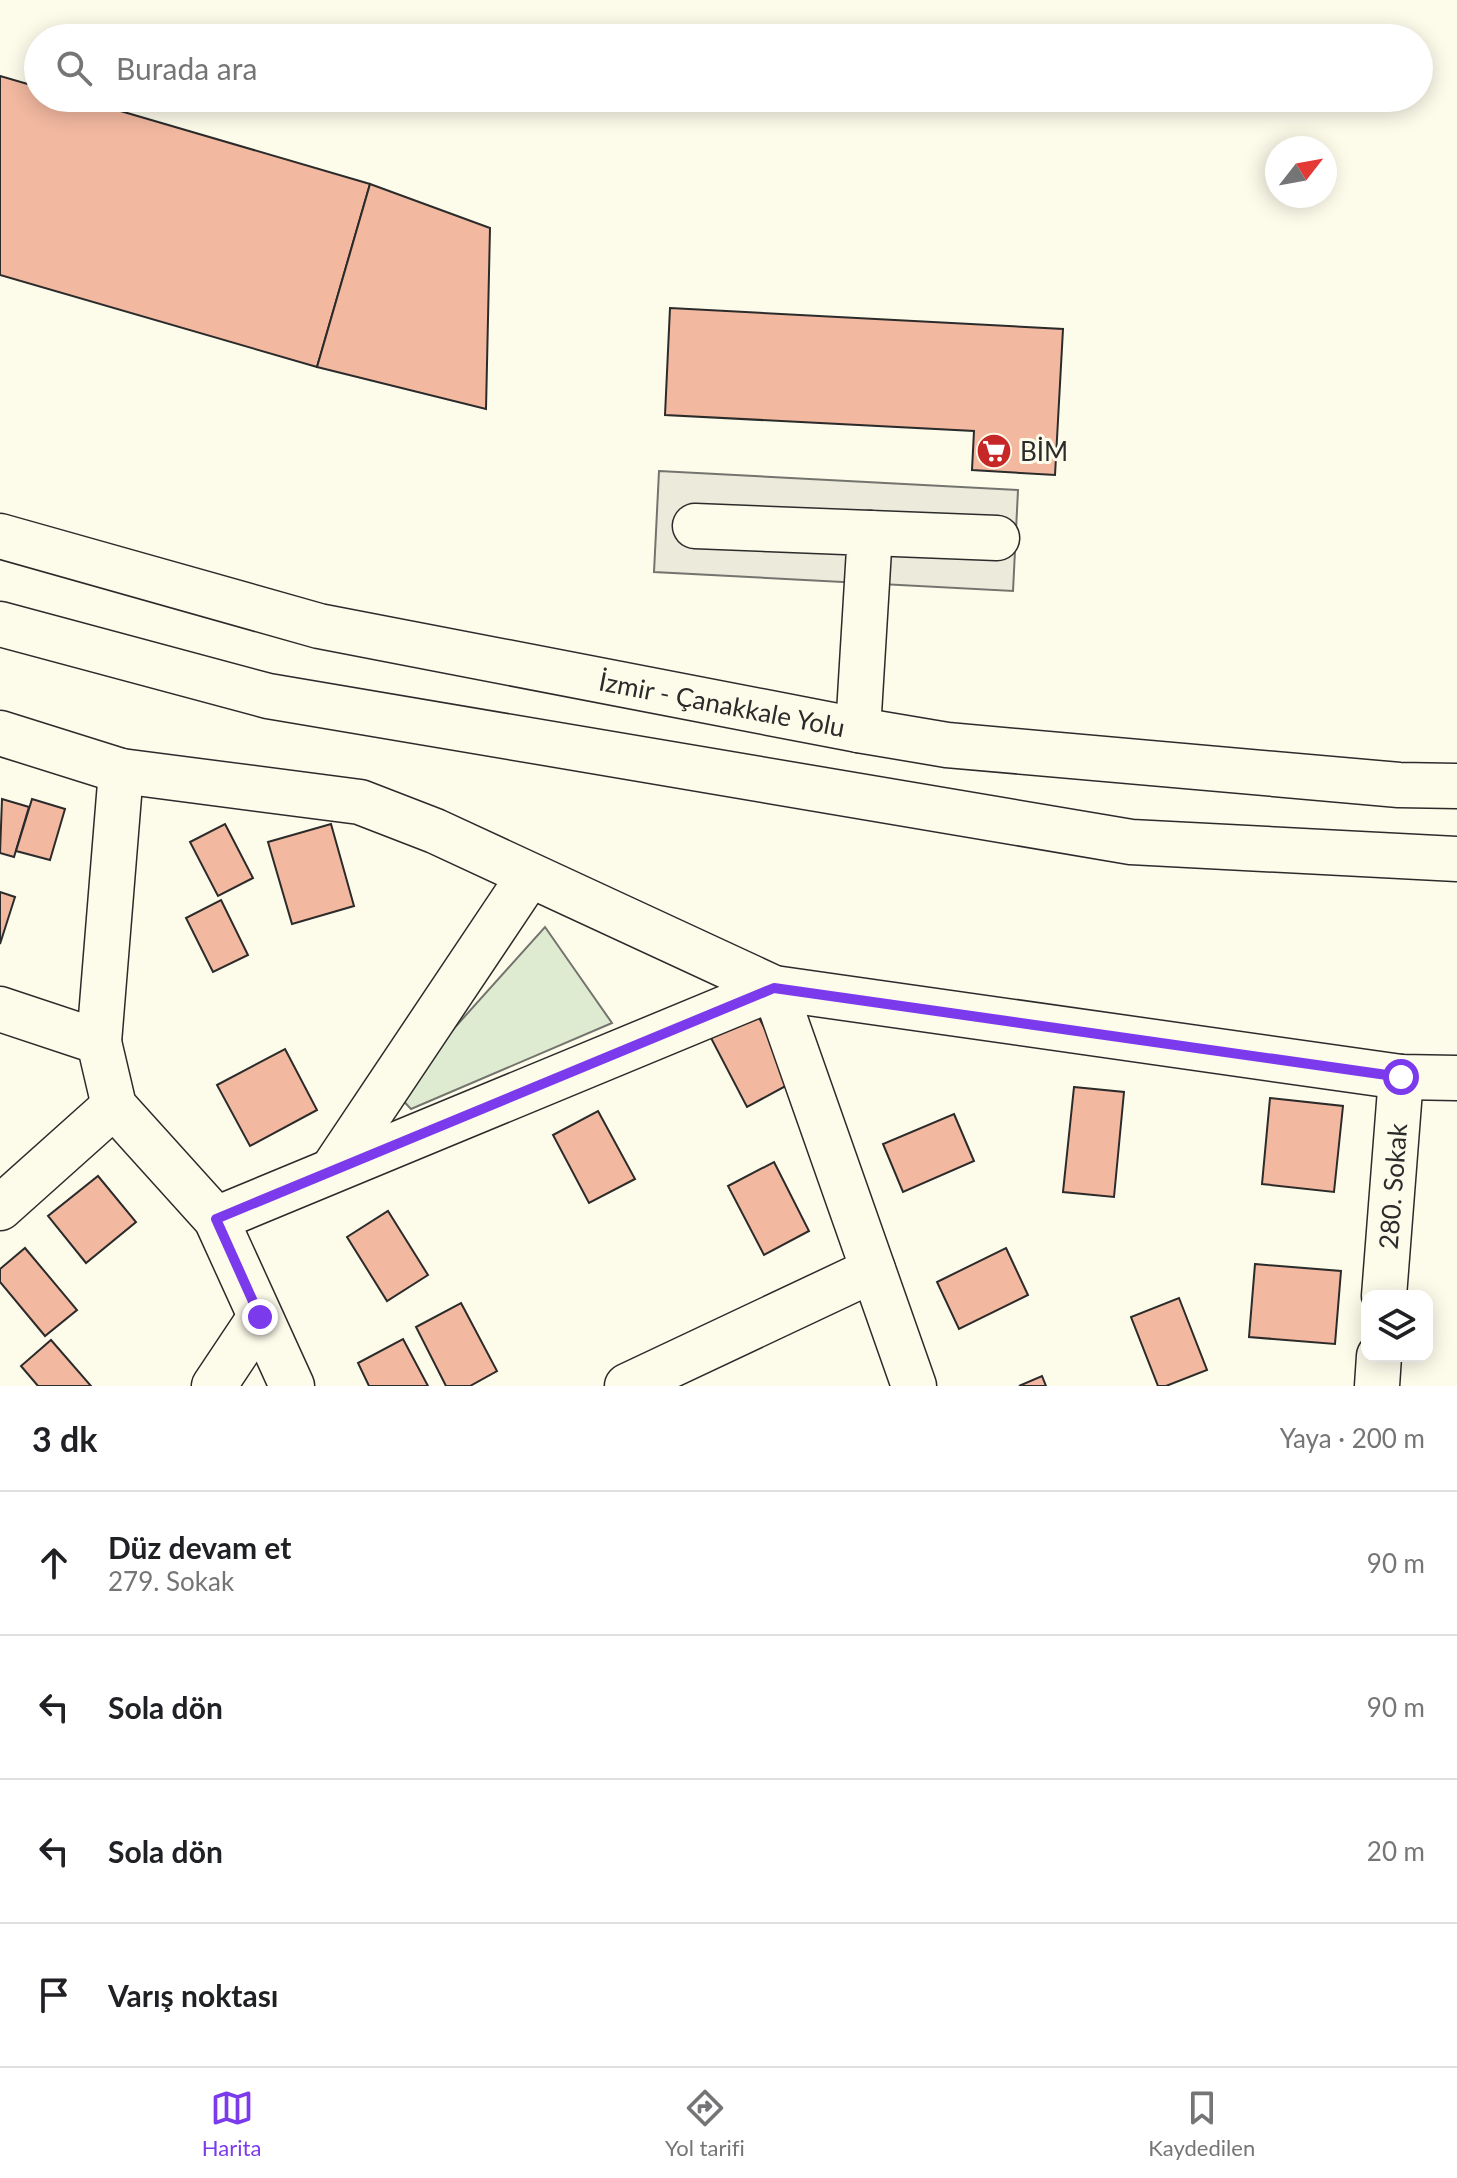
<!DOCTYPE html>
<html lang="tr">
<head>
<meta charset="utf-8">
<style>
  body { margin:0; font-family:Lato,sans-serif; background:#f2f2f2; color:#202124 }
  .controls { position:absolute; right:24px; bottom:24px; display:grid; overflow:hidden; border-radius:16px; box-shadow:0 4px 20px #0003 }
  .controls button { width:72px; height:72px; display:grid; place-items:center; padding:0; border:0; border-bottom:2px solid #e0e0e0; background:#fff; color:#202124; font:40px sans-serif }
  .compass { position:absolute; left:1265px; top:136px; width:72px; height:72px; border-radius:50%; background:#fff; box-shadow:0 4px 20px #0003; rotate:59deg }
  .stop { position:absolute; width:24px; height:24px; margin:-18px; border:6px solid #7c3aed; border-radius:50%; background:#fff }
  .stop.end { background:#7c3aed; border-color:#fff; box-shadow:0 2px 8px #0008 }
  .list { margin:0; padding:0; list-style:none }
  h2 { display:flex; justify-content:space-between; align-items:center; height:104px; margin:0; padding:0 32px; font-size:34px }
  h2 small { font-size:26px; font-weight:400; color:#757577 }
  .list li { display:grid; grid-template-columns:52px 1fr auto; gap:24px; align-items:center; box-sizing:border-box; height:144px; padding:0 32px; border-top:2px solid #e0e0e0 }
  .list b { display:block; font-size:30px; white-space:nowrap }
  .list p { margin:0; font-size:26px; white-space:nowrap; color:#757577 }
  .list em { font-size:26px; font-style:normal; color:#757577 }
  .icon { flex:none; width:44px; height:44px; fill:none; stroke:currentColor; stroke-width:2; stroke-linecap:round; stroke-linejoin:round }
  .map { position:relative; flex:none; width:1457px; height:1386px; overflow:hidden }
  .search { position:absolute; background:#fff; box-shadow:0 4px 20px #0003; left:24px; right:24px; top:24px; height:88px; display:flex; align-items:center; gap:20px; box-sizing:border-box; padding:0 28px; border-radius:44px; color:#757577; font-size:30px }
  .sheet { height:680px; background:#fff }
  nav { display:flex; justify-content:space-around; align-items:center; box-sizing:border-box; height:112px; border-top:2px solid #e0e0e0; background:#fff; font-size:22px; color:#757577 }
  nav a { display:grid; justify-items:center; gap:4px }
  nav .on { color:#7c3aed }
  .map>svg:first-child { display:block }
</style>
</head>
<body>
<div class="map">
<svg width="1457" height="1386" viewBox="0 0 1457 1386">
  <rect width="100%" height="100%" fill="#fdfbea"/>
  <!-- green -->
  <path fill="#deebd1" stroke="#74746e" stroke-width="2" d="M545,927L612,1023L411,1109L396,1093Z"/>
  <!-- parking -->
  <path fill="#eceadb" stroke="#74746e" stroke-width="2" d="M659,471L1018,490L1013,591L654,572Z"/>
  <!-- building -->
  <g fill="#f2b8a0" stroke="#2b2b2b" stroke-width="2">
    <path d="M0,76L38,87V98H76L370,184L317,367L0,275Z"/>
    <path d="M370,184L490,228L486,409L317,367Z"/>
    <path d="M670,308L1063,329L1055,475L972,470L974,431L665,415Z"/>
    <path d="M2,799L29,807L14,857L0,853Z"/>
    <path d="M32,799L65,809L50,860L16,851Z"/>
    <path d="M225,824L253,878L218,896L190,842Z"/>
    <path d="M331,824L354,906L292,924L268,842Z"/>
    <path d="M0,892L15,897L0,944Z"/>
    <path d="M221,900L248,955L213,972L186,918Z"/>
    <path d="M757,1014L793,1082L747,1107L711,1038Z"/>
    <path d="M285,1049L317,1110L250,1146L217,1085Z"/>
    <path d="M1074,1087L1124,1092L1114,1197L1063,1192Z"/>
    <path d="M1270,1098L1343,1106L1334,1192L1262,1184Z"/>
    <path d="M598,1111L635,1179L589,1203L553,1135Z"/>
    <path d="M954,1114L974,1161L903,1192L883,1144Z"/>
    <path d="M774,1162L809,1231L764,1255L728,1186Z"/>
    <path d="M98,1176L136,1222L86,1263L48,1216Z"/>
    <path d="M388,1211L428,1275L387,1301L347,1237Z"/>
    <path d="M25,1248L77,1310L45,1336L0,1282V1269Z"/>
    <path d="M1006,1248L1028,1295L959,1329L937,1282Z"/>
    <path d="M1255,1264L1341,1271L1335,1344L1249,1337Z"/>
    <path d="M1179,1298L1207,1370L1166,1386H1158L1131,1317Z"/>
    <path d="M461,1303L497,1371L470,1386H446L416,1327Z"/>
    <path d="M403,1339L428,1386H369L358,1363Z"/>
    <path d="M51,1340L91,1386H38L21,1366Z"/>
    <path d="M1042,1376L1046,1386H1019Z"/>
  </g>
  <g fill="none" stroke-linecap="round" stroke-linejoin="round">
    <defs>
      <g id="minor">
        <path d="M695,526L870,533L858,730"/>
        <path d="M870,533L997,538"/>
        <path d="M0,733L121,771L360,802L435,831L774,988L1401,1077L1457,1078"/>
        <path d="M774,988L914,1386"/>
        <path d="M0,1009L99,1042L114,1106L216,1219L292,1386"/>
        <path d="M99,1042L121,771"/>
        <path d="M333,1169L529,876"/>
        <path d="M0,1208L114,1106"/>
        <path d="M216,1219L774,988"/>
        <path id="s1" d="M1384,1296L1401,1077"/>
        <path d="M214,1386L260,1317"/>
        <path d="M627,1386L873,1270"/>
        <path d="M1377,1386L1379,1356"/>
      </g>
      <g id="highway">
        <path id="s2" d="M0,536L319,626L858,730L947,745L1399,785L1457,786"/>
        <path d="M0,624L268,696L1131,842L1457,859"/>
      </g>
    </defs>
    <!-- minor casing -->
    <use href="#minor" stroke="#2b2b2b" stroke-width="47"/>
    <!-- highway casing -->
    <use href="#highway" stroke="#2b2b2b" stroke-width="47"/>
    <!-- minor -->
    <use href="#minor" stroke="#fdfbea" stroke-width="44"/>
    <!-- highway -->
    <use href="#highway" stroke="#fdfbea" stroke-width="44"/>
  </g>
  <g fill="none" stroke-linecap="round" stroke-linejoin="round">
    <!-- route -->
    <path stroke="#7c3aed" stroke-width="10" d="M260,1317L216,1219L774,988L1401,1077"/>
  </g>
  <!-- icons -->
  <defs>
    <symbol id="supermarket-disc" viewBox="-11 -11 22 22"><circle r="9.5" fill="#c62828" stroke="#fdfbea"/><path d="M-6-5.5h2.5l.6 2H6L4.5 2H-2.5L-4.4-4H-6ZM-1.5 3.2a1.3 1.3 0 1 0 .1 0ZM3 3.2a1.3 1.3 0 1 0 .1 0Z" fill="#fff"/></symbol>
  </defs>
  <g fill-rule="evenodd">
    <use href="#supermarket-disc" x="974" y="431" width="40" height="40"/>
  </g>
  <g text-anchor="middle" dominant-baseline="central" stroke-width="6" stroke-linejoin="round" paint-order="stroke">
    <!-- poi labels -->
    <g font-size="26" fill="#2b2b2b" stroke="#fdfbea" text-anchor="start">
      <text x="1020" y="451">BİM</text>
    </g>
    <!-- street labels -->
    <g font-size="26" fill="#2b2b2b" stroke="#fdfbea">
      <text stroke="none"><textPath href="#s2" startOffset="742">İzmir - Çanakkale Yolu</textPath></text>
      <text stroke="none"><textPath href="#s1" startOffset="110">280. Sokak</textPath></text>
    </g>
  </g>
</svg>
<div class="controls">
<button><svg class="icon" aria-label="layers" viewBox="0 0 24 24"><path d="M12 4l9 5-9 5-9-5zM3 14l9 5 9-5"/></svg></button>
</div>
<svg class="compass" viewBox="-18 -18 36 36"><path d="M0-13l5 13h-10z" fill="#e53935"/><path d="M0 13l5-13h-10z" fill="#757577"/></svg>
<div class="stop" style="left:1401px;top:1077px"></div>
<div class="stop end" style="left:260px;top:1317px"></div>
<div class="search"><svg class="icon" aria-label="search" viewBox="0 0 24 24"><circle cx="10" cy="10" r="6"/><path d="M15 15l6 6"/></svg>Burada ara</div>
</div>
<section class="sheet">
<h2>3 dk<small>Yaya · 200 m</small></h2>
<ul class="list">
<li><svg class="icon" aria-label="ahead" viewBox="0 0 24 24"><path d="M12 20V5M6 11l6-6 6 6"/></svg><div><b>Düz devam et</b><p>279. Sokak</p></div><em>90 m</em></li>
<li><svg class="icon" aria-label="left" viewBox="0 0 24 24"><path d="M17 20v-9H6M10 6l-5 5 5 5"/></svg><div><b>Sola dön</b></div><em>90 m</em></li>
<li><svg class="icon" aria-label="left" viewBox="0 0 24 24"><path d="M17 20v-9H6M10 6l-5 5 5 5"/></svg><div><b>Sola dön</b></div><em>20 m</em></li>
<li><svg class="icon" aria-label="arrive" viewBox="0 0 24 24"><path d="M6 21V4h12l-3 4 3 4H6"/></svg><div><b>Varış noktası</b></div></li>
</ul>
</section>
<nav>
<a class="on"><svg class="icon" aria-label="map" viewBox="0 0 24 24"><path d="M3 6l6-2 6 2 6-2v14l-6 2-6-2-6 2zM9 4v14M15 6v14"/></svg>Harita</a>
<a><svg class="icon" aria-label="directions" viewBox="0 0 24 24"><path d="M12 3l9 9-9 9-9-9zM9 14v-3h6M13 9l2 2-2 2"/></svg>Yol tarifi</a>
<a><svg class="icon" aria-label="saved" viewBox="0 0 24 24"><path d="M7 4h10v16l-5-4-5 4z"/></svg>Kaydedilen</a>
</nav>
</body>
</html>
